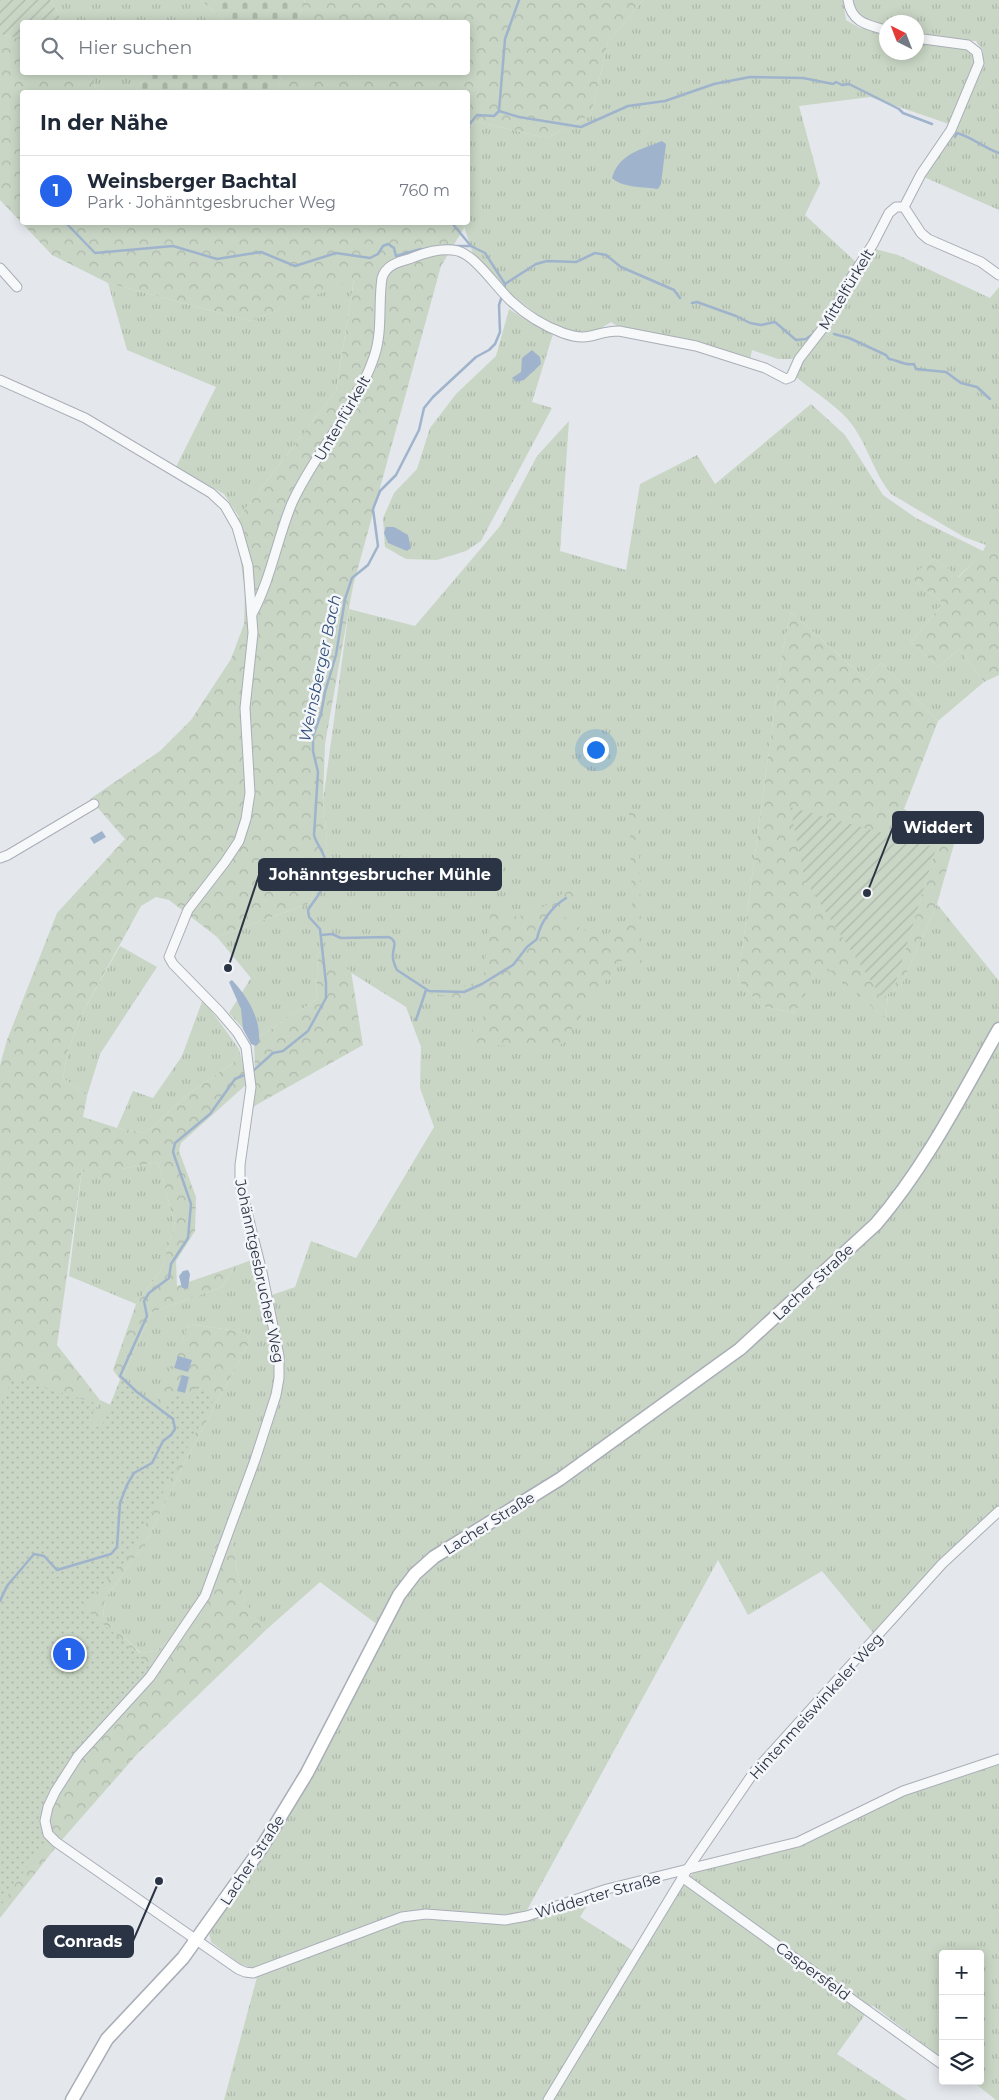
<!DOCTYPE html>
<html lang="de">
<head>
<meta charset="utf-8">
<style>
  body { margin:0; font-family:Montserrat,sans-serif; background:#f6f6f7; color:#1f2937 }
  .controls { position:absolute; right:15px; bottom:15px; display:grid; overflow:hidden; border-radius:5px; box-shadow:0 2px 12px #0003 }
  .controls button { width:45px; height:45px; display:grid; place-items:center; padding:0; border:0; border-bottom:1px solid #e0e1e3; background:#fff; color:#1f2937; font:25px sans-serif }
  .compass { position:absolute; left:879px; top:15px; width:45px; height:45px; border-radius:50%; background:#fff; box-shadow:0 2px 12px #0003; rotate:318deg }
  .you { position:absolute; left:595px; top:749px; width:18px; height:18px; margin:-12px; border:4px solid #fff; border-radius:50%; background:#1a73e8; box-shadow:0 0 0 8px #1a73e833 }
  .badge { display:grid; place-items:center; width:32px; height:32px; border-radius:50%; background:#2563eb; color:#fff; font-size:16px; font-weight:700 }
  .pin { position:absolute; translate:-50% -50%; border:2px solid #fff; box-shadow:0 1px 5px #0006 }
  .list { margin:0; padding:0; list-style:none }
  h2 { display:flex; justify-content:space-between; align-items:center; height:65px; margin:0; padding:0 20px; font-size:21px }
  h2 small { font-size:16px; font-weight:400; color:#747a83 }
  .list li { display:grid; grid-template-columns:32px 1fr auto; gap:15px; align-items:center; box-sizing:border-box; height:70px; padding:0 20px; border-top:1px solid #e0e1e3 }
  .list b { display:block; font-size:19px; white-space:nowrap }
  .list p { margin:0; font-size:16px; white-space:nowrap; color:#747a83 }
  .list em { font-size:16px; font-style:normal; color:#747a83 }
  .icon { flex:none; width:28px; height:28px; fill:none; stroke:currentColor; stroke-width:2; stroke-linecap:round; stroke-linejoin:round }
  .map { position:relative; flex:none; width:999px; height:2100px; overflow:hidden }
  .search { position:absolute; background:#fff; box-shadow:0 2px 12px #0003; left:20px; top:20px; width:450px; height:55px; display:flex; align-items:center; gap:12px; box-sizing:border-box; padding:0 18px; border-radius:5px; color:#747a83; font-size:19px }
  .panel { position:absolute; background:#fff; box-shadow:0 2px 12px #0003; left:20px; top:90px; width:450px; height:135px; border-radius:5px }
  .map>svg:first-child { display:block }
</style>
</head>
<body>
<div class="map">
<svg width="999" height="2100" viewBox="0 0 999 2100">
  <defs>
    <pattern id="grass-tufts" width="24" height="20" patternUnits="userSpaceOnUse" patternTransform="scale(1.25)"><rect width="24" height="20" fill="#c9d6c5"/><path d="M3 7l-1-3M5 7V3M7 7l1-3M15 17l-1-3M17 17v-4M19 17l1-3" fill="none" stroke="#adb8ab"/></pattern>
    <pattern id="forest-crowns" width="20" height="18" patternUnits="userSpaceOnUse" patternTransform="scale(1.25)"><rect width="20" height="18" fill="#c9d6c5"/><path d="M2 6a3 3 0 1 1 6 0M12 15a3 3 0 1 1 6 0" fill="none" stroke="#adb8ab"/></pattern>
    <pattern id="cemetery-stones" width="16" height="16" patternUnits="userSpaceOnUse" patternTransform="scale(1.25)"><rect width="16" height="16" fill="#c9d6c5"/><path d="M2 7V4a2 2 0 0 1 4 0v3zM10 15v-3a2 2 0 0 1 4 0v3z" fill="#adb8ab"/></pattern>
    <pattern id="park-dots" width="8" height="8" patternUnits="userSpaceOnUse" patternTransform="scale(1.25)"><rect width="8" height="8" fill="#c9d6c5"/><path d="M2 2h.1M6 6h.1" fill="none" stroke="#adb8ab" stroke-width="1.8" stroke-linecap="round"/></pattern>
    <pattern id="garden-furrows" width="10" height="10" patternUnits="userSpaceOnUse" patternTransform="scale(1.25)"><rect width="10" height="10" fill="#c9d6c5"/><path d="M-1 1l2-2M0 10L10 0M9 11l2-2" fill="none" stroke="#adb8ab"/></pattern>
  </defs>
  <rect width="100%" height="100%" fill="#e4e7ec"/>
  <!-- grass -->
  <g fill="url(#grass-tufts)">
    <path d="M51,0H201L223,19L221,22H62Z"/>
    <path d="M643,0H843L846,20L860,28L886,33V52H916L917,41L969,50L976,60L949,124L870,97L799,106L820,184L805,215L857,263L824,323L797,359H778L752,350L750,361L619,327L611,322L595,332L579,333L562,328L543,319L508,292L473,254L463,223L468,222V135L474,121L547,138L591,115L608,42Z"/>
    <path d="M853,0H999V210L924,177L957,129L982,64L983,51L976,41L924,38L917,36L916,22H886V27L870,22L856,13Z"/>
    <path d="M88,73H148L135,92H98Z"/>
    <path d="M875,249L898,255L990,298L999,287V554L983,552L958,577L934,558L912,576L919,585L943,603L911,642L938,667L959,649L984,682L938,721L881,663L867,680L791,612L782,654L738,980L761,1006L795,1013L821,962L886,1019L888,995L882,998L805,880L790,807L936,848L893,991L901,986L937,904L999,981V1022L940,1126L886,1208L738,1345L558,1476L424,1557L402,1583L378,1625L320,1582L267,1629L246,1605L237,1573L232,1538L216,1543L200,1615L156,1651L141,1653L103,1618L105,1599L146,1542L187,1458L250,1341L244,1332L189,1324L105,1533L81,1565L40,1541L48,1497L100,1400L113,1406L121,1381L152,1312L222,1287L235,1266L252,1260L263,1298L295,1287L311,1241L356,1258L434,1127L420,1088L421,1047L406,1007L318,952L316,1000L254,1040L229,1013L251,978L217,937L310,903L325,857L327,840L323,801L349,609L415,626L500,526L537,456L569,421L560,551L626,570L640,484L697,455L715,484L811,404L845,435L883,495L916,518L983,551L986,545L964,537L891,494C875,475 869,450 855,429C843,409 814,392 796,377L800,364L829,326L855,276Z"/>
    <path d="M354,279L336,391L239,517L224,494L176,467L216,387L127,350L108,283L250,321Z"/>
    <path d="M509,309L537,327L553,334L532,402L552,408L481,541L466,551L437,560L406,559L385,547L383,518L394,493L417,469L430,428L456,394L496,356Z"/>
    <path d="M120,946L157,967L100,1054L87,1096L63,1078L68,1050L85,1008Z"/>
    <path d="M203,999L239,1049L233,1063L187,1095L146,1133L117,1128L133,1091L153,1098L182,1056Z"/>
    <path d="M999,1040V1508L874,1634L822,1571L748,1615L718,1560L526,1912C482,1920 437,1904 393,1915L268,1964L252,1968L240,1964L211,1942L209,1932L400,1602L421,1574L442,1555L743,1352L892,1213Z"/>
    <path d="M158,1162L175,1225L161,1270L136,1304L69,1276L82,1169H121Z"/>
    <path d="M999,1762V2100H996L972,2081H980V1954H943V2059L872,2005L837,2054L907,2100H552L685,1881L694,1872L801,1845L844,1825L892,1799Z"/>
    <path d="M591,1899L580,1917L632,1950L545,2100H224L257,1977L400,1921C433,1916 465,1925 497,1924C530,1922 560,1910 591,1899Z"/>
  </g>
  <!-- forest -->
  <g fill="url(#forest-crowns)">
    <path d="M305,0H643L608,42L591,115L547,138L474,121L468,135V92H277L282,73L468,72V22H297Z"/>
    <path d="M0,34L16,38L22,36V72L88,73L98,92H22V222H463L464,228L441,266L353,586L325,744L323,801L327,840L325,857L310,903L217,937L169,900L156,897L141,906L85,1008L68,1050L63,1078L87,1096L83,1117L117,1128L146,1133L187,1095L233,1063L239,1049L248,1083L181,1143L179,1151L196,1197L195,1231L176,1261L177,1286L235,1266L222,1287L152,1312L121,1381L113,1370L136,1304L161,1270L175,1225L158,1162L121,1169L108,1183L82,1169L57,1345L100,1400L48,1497L148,1424L189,1324L244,1332L250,1341L187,1458L146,1542L105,1599L103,1617L140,1653L156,1651L200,1615L216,1543L232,1538L237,1573L246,1604L267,1629L139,1752L60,1842L0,1918V1065L7,1040L57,913L125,839L90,799L160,751L191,720L231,659L244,624L245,593L240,556L232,526L336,391L354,280L250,321L108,283L52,255L0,200Z"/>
    <path d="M983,551L999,554V675L984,682L959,649L938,667L911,642L943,603L919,585L911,576L934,558L959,577Z"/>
    <path d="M791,612L867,680L881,663L938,721L904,809L956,837L937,904L901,986L893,991L936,848L882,998L888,994L886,1019L821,963L795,1013L761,1006L738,980L782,654Z"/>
    <path d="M629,809H638L642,963L620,961L557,1050L553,1048L490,1045L481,1051L461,1044L488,1011L449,996L427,993L428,989C445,987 475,990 484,974L491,909H500L517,917C525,914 535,911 543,907C558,899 570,883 589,887V891L576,902L564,904L559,907V913L578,927L605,937L619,923L633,924Z"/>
    <path d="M318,952L351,971L363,1045L251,1108L255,1075L254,1040L316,1000Z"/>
  </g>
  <!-- cemetery -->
  <g fill="url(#cemetery-stones)">
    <path d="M201,0H305L297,22H221L223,19Z"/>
    <path d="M148,73V72L282,73L277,92H135Z"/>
  </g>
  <!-- park -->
  <path fill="url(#park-dots)" d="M121,1377L138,1393L163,1410L173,1393L189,1401L198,1385L213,1401L126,1560L83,1607L122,1640L152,1669L47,1802L48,1839L35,1855L0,1907V1407L11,1381L21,1380L95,1403L91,1425L101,1428Z"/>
  <!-- garden -->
  <g fill="url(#garden-furrows)">
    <path d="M0,0H51L61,20L56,22H22V36L16,38L0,34Z"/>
    <path d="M790,807L936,848L893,991L882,998L805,880Z"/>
  </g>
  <!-- water -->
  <g fill="#9fb4cc">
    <path d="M662,141L666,144L661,184L658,189C645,187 622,188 612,178C619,153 641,150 662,141Z"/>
    <path d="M532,350L540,357L541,364L524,380L516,382L512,378L521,372L522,358Z"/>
    <path d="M386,527H394L408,535L411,548L407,551L388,543L384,533Z"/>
    <path d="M102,831L106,837L94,844L90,838Z"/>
    <path d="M232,980C248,997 261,1019 259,1043L256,1046L251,1044L243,1029L241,1009L229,982Z"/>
    <path d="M188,1270L190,1274L188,1289L182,1288L179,1276L183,1271Z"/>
    <path d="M178,1356L192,1360L188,1372L174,1368Z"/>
    <path d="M182,1375L189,1377L185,1393L177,1391Z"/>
  </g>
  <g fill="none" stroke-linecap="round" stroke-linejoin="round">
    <!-- stream -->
    <g stroke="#9fb4cc" stroke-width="2.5">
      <path d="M499,111L519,117L581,127L628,106L665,101L714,84L750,77L803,78L833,84L836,82L842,85L849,84L899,109L903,113L932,124"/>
      <path d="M468,126L477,115L494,116L499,111L505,39L519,0"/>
      <path d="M955,137L957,133C972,137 984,148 999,153"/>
      <path d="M65,222L95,253L173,246L217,259L261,252L295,266L336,253L370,258L378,254L383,246L388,244L394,248L396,256L421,249"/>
      <path d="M451,222L471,246L485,253L505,284L504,291"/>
      <path d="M444,246H471"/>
      <path d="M505,284L536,264L547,261L576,262L595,253L606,255L621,267L674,290L680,298"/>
      <path d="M692,303L697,302L736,316L750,323L761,325L775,322L796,340L806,339L813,334"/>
      <path d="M834,334L849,338L886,355L889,359C898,360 905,366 914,364L916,369L946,372L961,383L977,387L990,399"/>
      <path d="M321,935L332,934L341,938L389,937C399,942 392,948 393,957C393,961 395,966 397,970L429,991L464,992L482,984L513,965L527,947L537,939C540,922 552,907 566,898"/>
      <path d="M416,1020L426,990"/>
      <path d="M0,1601L7,1586L34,1554L44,1556L57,1570L111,1554L117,1547L120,1503L127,1485L134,1473L152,1463L163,1441L171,1435L175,1429L173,1419L137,1392L120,1376L147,1316L144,1301L149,1293L169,1278L171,1264L188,1238L191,1204L173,1152L175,1143L210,1114L235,1079L253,1071L273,1053L283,1051L308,1031L326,998V983L320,929L309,917L308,910C320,891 334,881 324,856C321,848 316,843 314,835L318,772L313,751V736L321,714L325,692L336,655L345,599L352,578L368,565L378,546L373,509L380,491L396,475L419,430L424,408L433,397L476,357L489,350L495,344L500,332L499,305L502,296"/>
    </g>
    <defs>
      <g id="street">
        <path d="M848,0C851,22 867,25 886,30"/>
        <path d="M904,207L921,174L951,130L979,63L977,52L968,45L916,38"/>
        <path d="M0,268L17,287"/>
        <path d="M0,380L85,418L211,493L225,506L237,527L248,566L253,633L245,708L250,793L246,819L239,841L225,862L188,910L169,957L173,964L219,1011L237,1032L246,1047L251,1087L240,1165V1184L262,1272L279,1356V1378L276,1395L255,1460L205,1596L150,1677L78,1756L55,1792L48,1807L45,1821L48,1834L56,1842L238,1969L245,1972L253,1973L402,1917L426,1914L505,1920L527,1916L607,1889L798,1842L903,1791L999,1759"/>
        <path d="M252,614C271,579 277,539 292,503C315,452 356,410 374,357C383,331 378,304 382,278C386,265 398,262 409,259C424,253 441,247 458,251C476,256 496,287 511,301C525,314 544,326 563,333C591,343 594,331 619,331L696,346L765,368L786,379L791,377L799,359L830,319L851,278L873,244L889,213L896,207H904L921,233L928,239L981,262L999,275"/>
        <path d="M0,858L8,855L94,804"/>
        <path d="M682,1877L943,2065"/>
        <path d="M548,2100L687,1870L754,1772L942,1564L999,1511"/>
      </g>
      <path id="secondary" d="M72,2100L107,2039L183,1958L262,1847L307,1773L399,1595L415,1574L434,1557L560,1479L740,1349L876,1224C926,1166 961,1096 999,1029"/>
    </defs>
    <!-- street casing -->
    <use href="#street" stroke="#a9aeb7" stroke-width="11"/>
    <!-- secondary casing -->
    <use href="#secondary" stroke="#a9aeb7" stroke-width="15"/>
    <!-- street -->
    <use href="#street" stroke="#f7f8fa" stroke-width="9"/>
    <!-- secondary -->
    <use href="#secondary" stroke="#fff" stroke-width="12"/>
  </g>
  <g text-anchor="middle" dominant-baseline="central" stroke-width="5" stroke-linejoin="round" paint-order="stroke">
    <!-- street labels -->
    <g font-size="15" fill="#2b3445" stroke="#f4f6f9">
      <text transform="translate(846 289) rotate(-59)">Mittelfürkelt</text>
      <text transform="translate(342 418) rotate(-60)">Untenfürkelt</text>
      <text transform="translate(260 1271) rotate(78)">Johänntgesbrucher Weg</text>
      <text transform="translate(813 1282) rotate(-43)">Lacher Straße</text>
      <text transform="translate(489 1523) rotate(-32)">Lacher Straße</text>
      <text transform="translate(816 1706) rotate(-48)">Hintenmeiswinkeler Weg</text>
      <text transform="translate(252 1860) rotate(-57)">Lacher Straße</text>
      <text transform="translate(598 1895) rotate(-16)">Widderter Straße</text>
      <text transform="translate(813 1971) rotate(36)">Caspersfeld</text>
    </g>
    <!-- water labels -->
    <g font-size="16" font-style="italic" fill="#34527a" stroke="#f4f6f9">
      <text transform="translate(320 668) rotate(-78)">Weinsberger Bach</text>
    </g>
  </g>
  <!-- callouts -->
  <path fill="none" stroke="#2b3445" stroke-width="2" d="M867 893L893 827M228 968L259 875M159 1881L133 1941"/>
  <g fill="#2b3445" stroke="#f4f6f9" stroke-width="2">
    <circle cx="867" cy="893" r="5"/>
    <circle cx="228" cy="968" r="5"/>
    <circle cx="159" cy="1881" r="5"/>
  </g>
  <g fill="#2b3445" stroke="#2b3445" stroke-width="2">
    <rect x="893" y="812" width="90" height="31" rx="5"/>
    <rect x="259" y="859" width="242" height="31" rx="5"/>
    <rect x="44" y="1926" width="89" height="31" rx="5"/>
  </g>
  <g font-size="16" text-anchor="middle" font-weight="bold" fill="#fff">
    <text x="938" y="833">Widdert</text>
    <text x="380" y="880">Johänntgesbrucher Mühle</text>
    <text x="88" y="1947">Conrads</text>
  </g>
</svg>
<div class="controls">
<button>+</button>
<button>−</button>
<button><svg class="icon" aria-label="layers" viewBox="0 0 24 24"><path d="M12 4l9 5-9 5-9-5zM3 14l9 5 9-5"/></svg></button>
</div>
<svg class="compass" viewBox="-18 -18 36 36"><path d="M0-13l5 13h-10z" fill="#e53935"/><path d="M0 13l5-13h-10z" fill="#747a83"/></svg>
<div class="you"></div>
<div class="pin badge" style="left:69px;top:1654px">1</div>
<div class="search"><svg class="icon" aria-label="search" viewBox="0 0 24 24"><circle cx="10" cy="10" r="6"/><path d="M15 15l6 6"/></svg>Hier suchen</div>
<section class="panel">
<h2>In der Nähe<small></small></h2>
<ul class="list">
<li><span class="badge">1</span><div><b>Weinsberger Bachtal</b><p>Park · Johänntgesbrucher Weg</p></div><em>760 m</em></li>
</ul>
</section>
</div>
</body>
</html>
